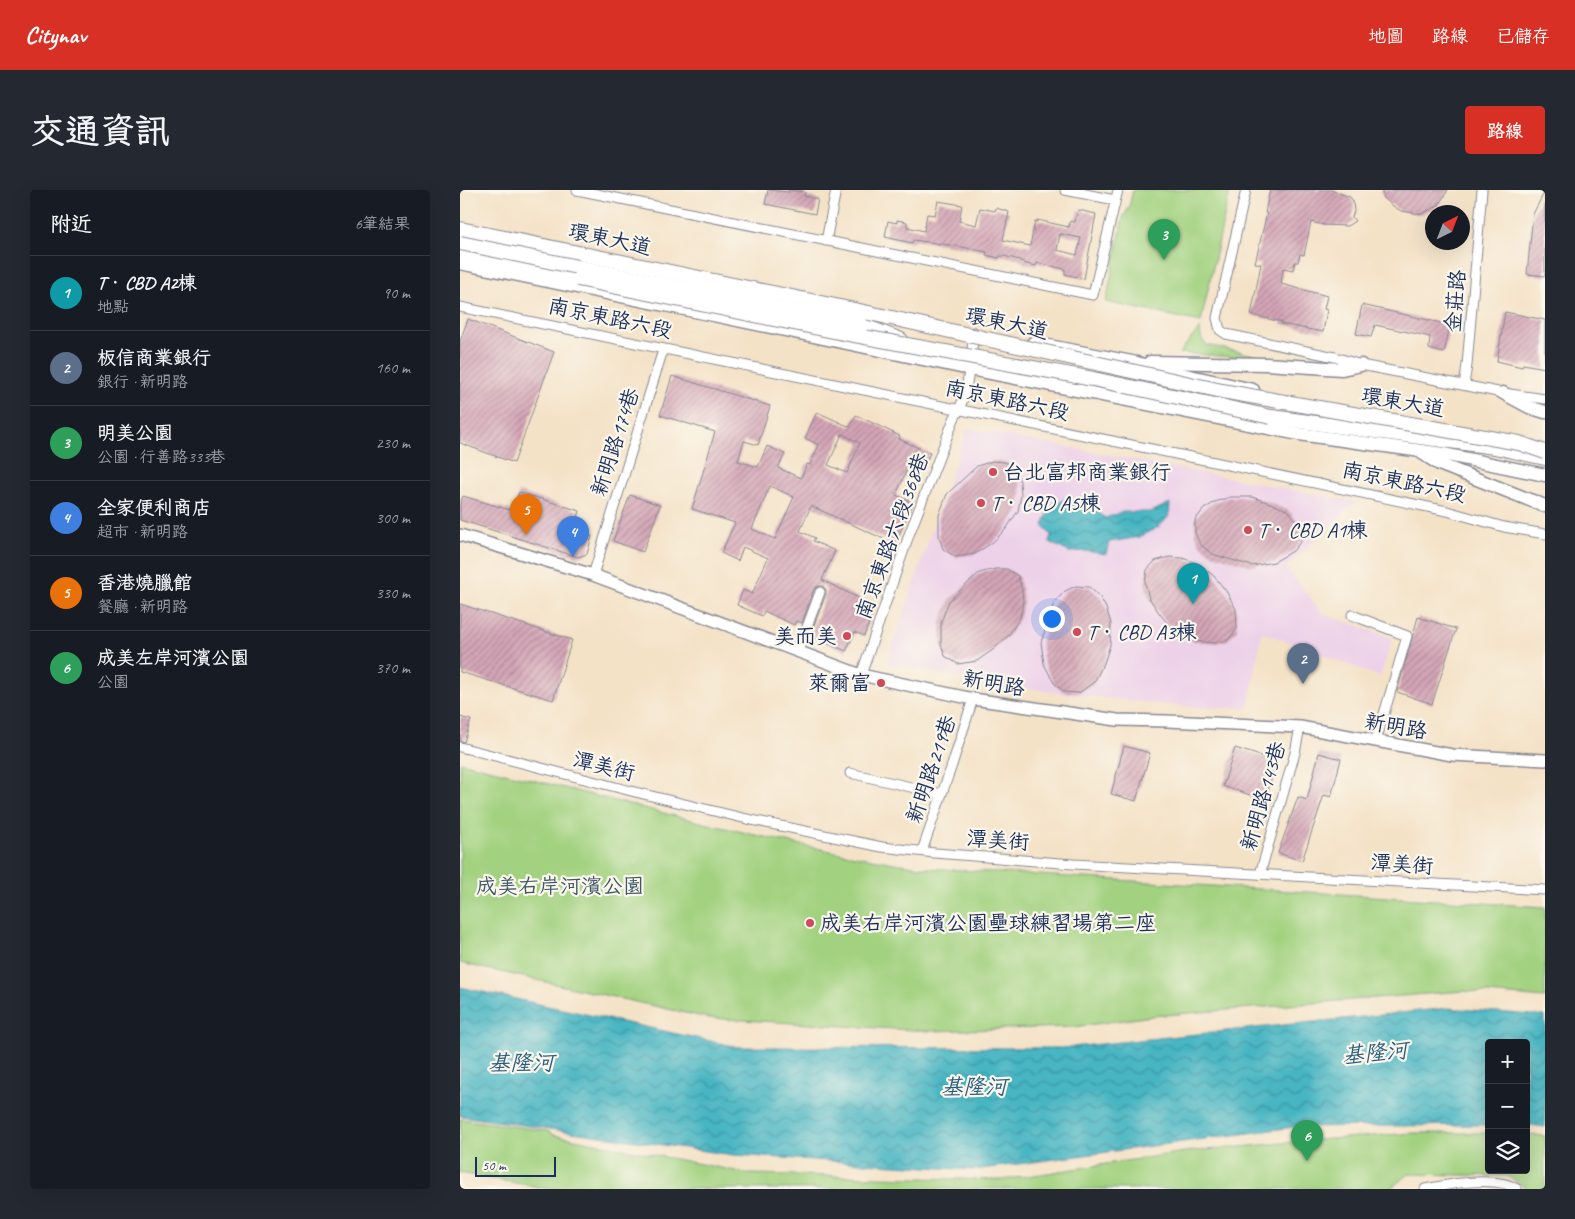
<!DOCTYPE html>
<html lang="zh-TW">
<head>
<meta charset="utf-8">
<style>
  body { margin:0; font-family:Caveat,"LXGW WenKai TC",sans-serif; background:#242831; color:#f1f3f6 }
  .controls { position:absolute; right:15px; bottom:15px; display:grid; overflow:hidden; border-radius:5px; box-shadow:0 5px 20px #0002 }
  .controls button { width:45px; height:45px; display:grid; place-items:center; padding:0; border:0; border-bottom:1px solid #363941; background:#171b24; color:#f1f3f6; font:25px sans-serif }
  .compass { position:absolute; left:965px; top:15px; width:45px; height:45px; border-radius:50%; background:#171b24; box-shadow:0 5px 20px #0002; rotate:42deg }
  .scale { position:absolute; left:15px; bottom:12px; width:81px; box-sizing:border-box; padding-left:5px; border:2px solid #1b2f5e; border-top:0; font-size:14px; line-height:18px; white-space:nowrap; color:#1b2f5e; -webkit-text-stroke:4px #fbf7ec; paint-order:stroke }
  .you { position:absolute; left:591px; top:428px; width:18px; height:18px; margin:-12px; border:4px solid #fff; border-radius:50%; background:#1a73e8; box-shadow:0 0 0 8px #1a73e833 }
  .badge { display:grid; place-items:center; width:32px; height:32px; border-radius:50%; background:#d93025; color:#fff; font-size:16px; font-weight:700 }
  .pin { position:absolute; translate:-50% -41px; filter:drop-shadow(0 1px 2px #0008) }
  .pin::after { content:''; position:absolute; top:26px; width:18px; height:15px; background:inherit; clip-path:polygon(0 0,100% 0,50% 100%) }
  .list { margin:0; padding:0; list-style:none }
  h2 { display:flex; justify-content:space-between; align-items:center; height:65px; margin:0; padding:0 20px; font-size:21px }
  h2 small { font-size:16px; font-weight:400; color:#9ea1a6 }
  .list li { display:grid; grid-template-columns:32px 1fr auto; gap:15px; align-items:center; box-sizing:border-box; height:75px; padding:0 20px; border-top:1px solid #363941 }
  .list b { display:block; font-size:19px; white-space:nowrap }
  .list p { margin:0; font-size:16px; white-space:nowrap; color:#9ea1a6 }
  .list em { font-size:16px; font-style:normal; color:#9ea1a6 }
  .icon { flex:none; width:28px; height:28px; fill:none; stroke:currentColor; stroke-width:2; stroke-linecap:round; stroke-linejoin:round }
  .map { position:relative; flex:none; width:1085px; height:999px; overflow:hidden; border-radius:5px }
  header { display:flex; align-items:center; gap:30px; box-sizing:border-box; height:70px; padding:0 25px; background:#d93025; color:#fff }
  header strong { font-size:24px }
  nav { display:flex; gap:28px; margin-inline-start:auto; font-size:18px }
  .intro { display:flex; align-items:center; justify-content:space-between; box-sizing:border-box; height:120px; padding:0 30px }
  h1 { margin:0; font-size:35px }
  .button { padding:12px 22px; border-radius:5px; background:#d93025; color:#fff; font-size:18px; font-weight:700 }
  main { display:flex; gap:30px; padding:0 30px }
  aside { flex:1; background:#171b24; border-radius:5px; box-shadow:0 5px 20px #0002 }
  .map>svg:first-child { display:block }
</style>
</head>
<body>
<header>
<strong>Citynav</strong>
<nav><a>地圖</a><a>路線</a><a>已儲存</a></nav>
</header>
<div class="intro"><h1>交通資訊</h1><a class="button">路線</a></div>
<main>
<aside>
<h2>附近<small>6筆結果</small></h2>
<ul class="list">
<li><span class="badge" style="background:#0f9aa8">1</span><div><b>T．CBD A2棟</b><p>地點</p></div><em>90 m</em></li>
<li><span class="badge" style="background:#5c6f8a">2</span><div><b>板信商業銀行</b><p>銀行 · 新明路</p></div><em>160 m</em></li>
<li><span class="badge" style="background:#2e9e5b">3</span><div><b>明美公園</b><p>公園 · 行善路333巷</p></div><em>230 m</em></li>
<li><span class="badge" style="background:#3f7fe0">4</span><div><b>全家便利商店</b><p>超市 · 新明路</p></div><em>300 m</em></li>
<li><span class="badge" style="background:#e8710a">5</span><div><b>香港燒臘館</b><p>餐廳 · 新明路</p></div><em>330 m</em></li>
<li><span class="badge" style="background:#2e9e5b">6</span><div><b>成美左岸河濱公園</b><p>公園</p></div><em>370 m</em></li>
</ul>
</aside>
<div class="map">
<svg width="1085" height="999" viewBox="0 0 1085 999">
  <defs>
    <pattern id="water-waves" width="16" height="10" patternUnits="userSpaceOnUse" patternTransform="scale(1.25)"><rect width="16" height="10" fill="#47b5c2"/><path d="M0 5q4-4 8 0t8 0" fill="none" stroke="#3a94a1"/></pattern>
    <pattern id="building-hatch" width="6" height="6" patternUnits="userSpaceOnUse" patternTransform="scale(1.25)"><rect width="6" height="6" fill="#d4a5b6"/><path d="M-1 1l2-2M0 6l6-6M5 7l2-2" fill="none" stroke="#ab8797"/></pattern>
  </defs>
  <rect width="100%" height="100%" fill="#fbf7ec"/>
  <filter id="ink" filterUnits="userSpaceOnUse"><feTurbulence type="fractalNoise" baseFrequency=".02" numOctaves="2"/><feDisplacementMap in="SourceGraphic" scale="10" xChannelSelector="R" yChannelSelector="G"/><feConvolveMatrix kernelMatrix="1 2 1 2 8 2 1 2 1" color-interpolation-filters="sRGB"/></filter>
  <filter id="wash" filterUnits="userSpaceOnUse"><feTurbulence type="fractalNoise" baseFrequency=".0096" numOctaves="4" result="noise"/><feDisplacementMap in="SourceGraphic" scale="20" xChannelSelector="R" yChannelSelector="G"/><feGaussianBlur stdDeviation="1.12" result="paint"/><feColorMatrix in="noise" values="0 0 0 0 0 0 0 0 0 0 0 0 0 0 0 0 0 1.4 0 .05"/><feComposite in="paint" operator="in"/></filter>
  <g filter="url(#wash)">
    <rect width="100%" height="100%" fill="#f4e2c7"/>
    <!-- built -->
    <path fill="#edd1e9" d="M507,238L895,312L826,377L863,424L933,448L920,487L802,442L788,518L729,517L599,503L503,488L427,473Z"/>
    <!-- green -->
    <g fill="#a2d17f" stroke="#5e806e">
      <path d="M673,0H770L741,132L646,112L663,28L669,17Z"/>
      <path d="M740,138C740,145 741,150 747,155L804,167H773L719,163Z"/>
      <path d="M0,572C112,599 224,630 336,654C380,663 423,672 467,678L1085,717V808L1004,801L692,826L614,837L469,841L248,828L0,773Z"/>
      <path d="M0,929L88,941L94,945L291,984L542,990L724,962L856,950L954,943H1029V980H1066V944L1085,946V999H1068L1048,986L949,984L929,999H90L0,983Z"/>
    </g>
    <!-- water -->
    <g fill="url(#water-waves)" stroke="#317290">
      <path d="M605,309L631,316L645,328L663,322H691L710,313L709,326L700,336L680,347L649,352L646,364L626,361L609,362L589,352L591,345L583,335L590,319Z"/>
      <path d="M0,797L278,857L602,858L988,818L1085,826V937L1066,935V853H1029V935L834,937L514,980L273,965L0,926Z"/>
    </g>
    <g id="blocks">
      <!-- building -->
      <g fill="url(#building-hatch)" fill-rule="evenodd">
        <path d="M308,0L329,2V0L345,2L344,6L358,9L355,24L305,14Z"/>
        <path d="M810,0H871L890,7L893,11L894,21L892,27L895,31L887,36L864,35L851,32L844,65L840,64L838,72H835L833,80L823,78L821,94L867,106L864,119L867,120L863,142L821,134L822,132L791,125L801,74L795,73L807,23H805Z"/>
        <path d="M921,0H988L978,16L961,24L941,21L933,16L924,8Z"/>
        <path d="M1085,1V86L1067,84L1073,24Z"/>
        <path d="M478,11L502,15L499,31L516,35L520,18L535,21L536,18L549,22L543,50L570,56L575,31L577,32V30L609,37L610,31L615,32L618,20L636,24L624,89L605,84V79L577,73L576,76L563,73L564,72L560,71V70L544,66H540L539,68L526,65L527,62L497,56L453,50L452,53L425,47L428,31L437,33V30L447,32V37L464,41L467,24L475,25ZM600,44L621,48L617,65L597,60Z"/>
        <path d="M902,115L990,135L984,163L969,159L970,147L962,145L915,135L911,147L896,144Z"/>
        <path d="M1045,122L1085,130V178L1063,174L1062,177L1037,171Z"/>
        <path d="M8,129L94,162L54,273L0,253V151Z"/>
        <path d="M212,186L310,216L298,255L284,251L278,271L298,277L307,256L325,264L318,278L341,288L347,274L350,275L359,255L345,248L357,222L390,237L396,225L440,246L439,249L470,263L462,281L449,275L436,305L453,313L435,354L351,316L340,341L355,348L353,351L375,361L362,390L415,416L404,446L395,442L386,461L350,446L366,404V400L363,396H358L354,399L342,433L336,431L334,435L304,421L302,426L277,415L283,400L292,404L308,368L283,357L278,371L261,363L275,333L232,319L255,242L200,225ZM382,244L400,253L387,283L368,275ZM310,296L334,307L315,349L292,339Z"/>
        <path d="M533,271L545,272L555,279L560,292L561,305L558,321L546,339L533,352L515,364L496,367L483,359L479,347V325L487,304L517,276Z"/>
        <path d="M59,302L120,321L114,341L132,346L127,364L118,367L0,330V314L3,306L53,321Z"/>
        <path d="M170,305L200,315L183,362L153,351Z"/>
        <path d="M770,307H792L810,313L829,321L841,337V351L833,361L814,372L792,376L752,364L740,354L735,343V330L744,319L755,312Z"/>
        <path d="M709,367L722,368L737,373L754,386L766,401L776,419L777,439L768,450L756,453L734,451L714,441L700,424L689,408L685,393L687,380L695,371Z"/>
        <path d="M535,379H547L558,386L562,400L563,412L560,428L548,446L534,459L517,471L498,474L485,466L481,454V432L489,411L519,383Z"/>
        <path d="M616,396L629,397L640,407L646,418L651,433L650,455L644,473L634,492L619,503L604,502L594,493L584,474L581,452L594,413L605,401Z"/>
        <path d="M0,414L112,450L93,510L0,482Z"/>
        <path d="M958,427L996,439L972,514L937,502Z"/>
        <path d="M0,527L11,530L4,552L0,551Z"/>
        <path d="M664,556L690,563L676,611L651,604Z"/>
        <path d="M775,558L817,571L805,610L763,596Z"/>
        <path d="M859,563L881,569L871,607L864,605L842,671L818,663L838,607L847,610Z"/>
      </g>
    </g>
  </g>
  <g filter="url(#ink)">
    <use href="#blocks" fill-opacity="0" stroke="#888892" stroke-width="1"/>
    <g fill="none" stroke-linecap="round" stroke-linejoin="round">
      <defs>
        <g id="minor">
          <path d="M117,0L633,105L658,0"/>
          <path d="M605,0L655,10"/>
          <path d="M786,0L757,128L760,140L766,144L875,167L901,175L1043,203L1085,209"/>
          <path d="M366,51L376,0"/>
          <path d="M0,117L740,269L987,321L1044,337L1085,344"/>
          <path d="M1004,195L1007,175L1022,0"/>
          <path d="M133,385L203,160"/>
          <path d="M892,425L947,446L916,551"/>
          <path d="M338,461L360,402"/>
          <path d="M401,485L450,342L494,229C508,208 511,168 514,142"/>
          <path d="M0,557L175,602L287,629L422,657L475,663L613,674L1085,700"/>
          <path d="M390,583L481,604"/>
          <path d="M462,661L492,575L513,509"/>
          <path d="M800,684L835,563L840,537"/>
          <path d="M965,999C989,994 1037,985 1057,999"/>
        </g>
        <path id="tertiary" d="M0,345L133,385L401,485L513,509L657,530L707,531L840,537L992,565L1085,570"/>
        <g id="secondary">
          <path d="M0,73L244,123L510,179L839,244L983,264L1085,285"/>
          <path d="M573,153L677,173L694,178L793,200"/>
          <path d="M690,172L806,174L882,179L901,175"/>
          <path d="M1043,203L1069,217L1085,222"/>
          <path d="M962,263L979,274L1085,316"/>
        </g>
        <g id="trunk">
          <path d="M0,39L123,64"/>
          <path d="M0,65L118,89"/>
          <path d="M402,135L441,150"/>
          <path d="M811,227L1035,257L1085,268"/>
        </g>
      </defs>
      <!-- minor casing -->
      <use href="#minor" stroke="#888892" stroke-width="11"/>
      <!-- tertiary casing -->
      <use href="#tertiary" stroke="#888892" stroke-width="14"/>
      <!-- secondary casing -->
      <use href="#secondary" stroke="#888892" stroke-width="15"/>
      <!-- trunk casing -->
      <use href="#trunk" stroke="#888892" stroke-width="16"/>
      <!-- minor -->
      <use href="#minor" stroke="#fff" stroke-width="9"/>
      <!-- tertiary -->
      <use href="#tertiary" stroke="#fff" stroke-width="11"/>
      <!-- secondary -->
      <use href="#secondary" stroke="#fff" stroke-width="12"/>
      <!-- trunk -->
      <use href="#trunk" stroke="#fff" stroke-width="14"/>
      <defs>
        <g id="trunk-bridge">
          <path d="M0,53L402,135"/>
          <path d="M123,64L409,123L762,201L1059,253L1085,262"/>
          <path d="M118,89L388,144L633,189L811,227"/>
        </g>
      </defs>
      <!-- trunk-bridge casing -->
      <use href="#trunk-bridge" stroke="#888892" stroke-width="16" stroke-linecap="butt"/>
      <!-- trunk-bridge -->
      <use href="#trunk-bridge" stroke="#fff" stroke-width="14"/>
    </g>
  </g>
  <!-- markers -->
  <g fill="#d1495b" stroke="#fbf7ec" stroke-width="2">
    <circle cx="533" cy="282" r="5"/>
    <circle cx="521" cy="313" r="5"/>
    <circle cx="788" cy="340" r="5"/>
    <circle cx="617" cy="442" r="5"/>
    <circle cx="387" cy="446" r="5"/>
    <circle cx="421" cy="493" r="5"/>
    <circle cx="350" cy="733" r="5"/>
  </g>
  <g text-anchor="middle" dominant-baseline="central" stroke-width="4.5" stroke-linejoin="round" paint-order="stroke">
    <!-- street labels -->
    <g font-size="21" fill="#1b2f5e" stroke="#fbf7ec">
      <text transform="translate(150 49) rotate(12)">環東大道</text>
      <text transform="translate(995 111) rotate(-85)">金莊路</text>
      <text transform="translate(150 128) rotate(12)">南京東路六段</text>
      <text transform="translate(547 133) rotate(12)">環東大道</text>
      <text transform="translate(547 210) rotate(12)">南京東路六段</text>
      <text transform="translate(943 212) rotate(10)">環東大道</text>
      <text transform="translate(155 252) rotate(-72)">新明路174巷</text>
      <text transform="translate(944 292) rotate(12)">南京東路六段</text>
      <text transform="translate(432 346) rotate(-70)">南京東路六段368巷</text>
      <text transform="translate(534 493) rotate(10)">新明路</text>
      <text transform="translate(936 536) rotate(10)">新明路</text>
      <text transform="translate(144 576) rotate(14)">潭美街</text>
      <text transform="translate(471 579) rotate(-71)">新明路219巷</text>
      <text transform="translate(803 606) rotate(-74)">新明路143巷</text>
      <text transform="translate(538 650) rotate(4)">潭美街</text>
      <text transform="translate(942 674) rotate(4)">潭美街</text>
    </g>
    <!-- poi labels -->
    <g font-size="21" fill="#1b2f5e" stroke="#fbf7ec" text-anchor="start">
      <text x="543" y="282">台北富邦商業銀行</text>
      <text x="531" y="313">T．CBD A5棟</text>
      <text x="798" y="340">T．CBD A1棟</text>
      <text x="627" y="442">T．CBD A3棟</text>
      <text x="377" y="446" text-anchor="end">美而美</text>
      <text x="411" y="493" text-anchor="end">萊爾富</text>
      <text x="360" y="733">成美右岸河濱公園壘球練習場第二座</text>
    </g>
    <!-- park labels -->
    <g font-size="21" fill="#3d5866" stroke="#fbf7ec">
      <text x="100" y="696">成美右岸河濱公園</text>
    </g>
    <!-- water labels -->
    <g font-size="22" font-style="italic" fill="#2a5e81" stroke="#fbf7ec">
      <text transform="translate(915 863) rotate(-5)">基隆河</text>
      <text x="61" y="873">基隆河</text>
      <text x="514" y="897">基隆河</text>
    </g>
  </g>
</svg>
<div class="controls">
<button>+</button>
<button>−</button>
<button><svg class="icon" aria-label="layers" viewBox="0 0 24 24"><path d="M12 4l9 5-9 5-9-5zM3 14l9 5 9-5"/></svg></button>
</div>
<svg class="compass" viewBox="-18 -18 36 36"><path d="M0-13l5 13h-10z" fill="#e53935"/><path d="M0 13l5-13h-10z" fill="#9ea1a6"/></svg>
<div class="scale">50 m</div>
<div class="you"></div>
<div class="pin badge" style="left:733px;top:414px;background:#0f9aa8">1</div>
<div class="pin badge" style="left:843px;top:494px;background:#5c6f8a">2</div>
<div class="pin badge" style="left:704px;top:70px;background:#2e9e5b">3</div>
<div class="pin badge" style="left:113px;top:367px;background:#3f7fe0">4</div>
<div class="pin badge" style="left:66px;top:345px;background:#e8710a">5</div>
<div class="pin badge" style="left:847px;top:971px;background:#2e9e5b">6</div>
</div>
</main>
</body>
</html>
